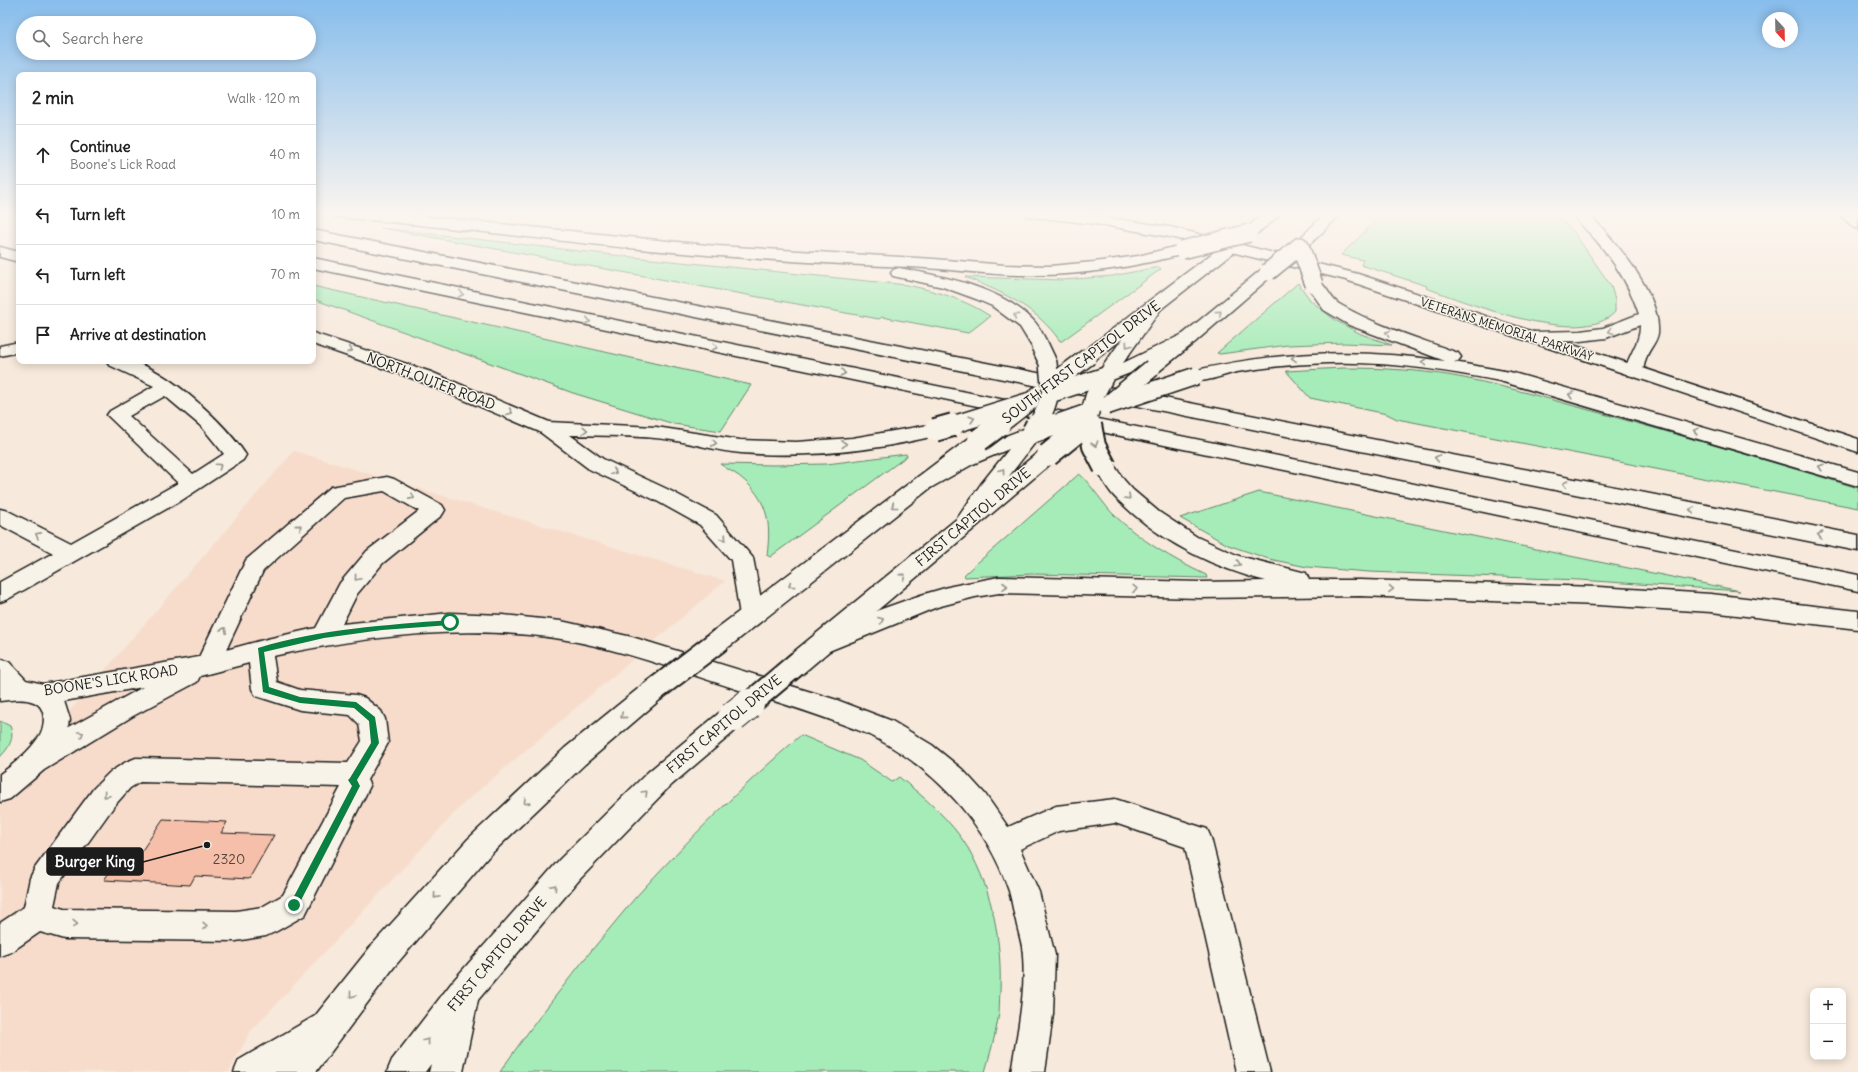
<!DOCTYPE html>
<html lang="en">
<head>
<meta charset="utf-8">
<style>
  body { margin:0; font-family:Delius,sans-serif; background:#f2f2f2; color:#222 }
  .controls { position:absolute; right:12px; bottom:12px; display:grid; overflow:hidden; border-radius:8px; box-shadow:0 2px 10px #0003 }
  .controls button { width:36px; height:36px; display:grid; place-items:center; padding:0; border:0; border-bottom:1px solid #e0e0e0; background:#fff; color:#222; font:20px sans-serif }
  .compass { position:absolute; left:1762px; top:12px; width:36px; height:36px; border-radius:50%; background:#fff; box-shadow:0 2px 10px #0003; rotate:158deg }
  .stop { position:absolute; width:12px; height:12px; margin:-9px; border:3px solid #0b8043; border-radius:50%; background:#fff }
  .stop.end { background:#0b8043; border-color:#fff; box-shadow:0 1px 4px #0008 }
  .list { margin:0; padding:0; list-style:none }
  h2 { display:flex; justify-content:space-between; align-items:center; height:52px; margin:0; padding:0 16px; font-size:17px }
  h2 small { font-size:13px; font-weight:400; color:#767676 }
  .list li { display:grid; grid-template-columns:26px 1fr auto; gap:12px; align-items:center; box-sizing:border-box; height:60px; padding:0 16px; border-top:1px solid #e0e0e0 }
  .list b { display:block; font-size:15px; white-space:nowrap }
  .list p { margin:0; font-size:13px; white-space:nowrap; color:#767676 }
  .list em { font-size:13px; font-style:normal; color:#767676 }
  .icon { flex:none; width:22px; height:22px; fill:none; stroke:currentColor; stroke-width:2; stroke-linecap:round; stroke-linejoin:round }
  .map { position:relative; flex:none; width:1858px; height:1072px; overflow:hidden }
  .search { position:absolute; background:#fff; box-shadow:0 2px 10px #0003; left:16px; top:16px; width:300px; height:44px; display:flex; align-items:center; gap:10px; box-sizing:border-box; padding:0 14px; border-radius:22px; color:#767676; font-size:15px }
  .panel { position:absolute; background:#fff; box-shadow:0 2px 10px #0003; left:16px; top:72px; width:300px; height:292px; border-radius:8px }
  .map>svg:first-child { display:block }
</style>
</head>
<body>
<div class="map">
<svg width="1858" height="1072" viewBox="0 0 1858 1072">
  <rect width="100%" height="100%" fill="#f7e9db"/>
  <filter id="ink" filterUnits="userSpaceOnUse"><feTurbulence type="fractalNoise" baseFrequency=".025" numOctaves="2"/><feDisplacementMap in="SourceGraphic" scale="8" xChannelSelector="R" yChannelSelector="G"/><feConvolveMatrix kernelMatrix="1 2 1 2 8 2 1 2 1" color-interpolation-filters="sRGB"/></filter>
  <g filter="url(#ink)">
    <!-- built -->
    <path fill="#f7dccc" d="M294,451L725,581L465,802L250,1032L229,1072H0V792Z"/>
    <!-- green -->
    <g fill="#a6ecb8" stroke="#61846a">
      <path d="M1384,213H1554L1573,231L1611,286L1615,300V312C1582,349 1466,302 1426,288L1427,286L1361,265L1363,260L1341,255Z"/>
      <path d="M381,228L622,256L907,285C936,291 964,299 990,316L968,333L882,317L879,319Z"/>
      <path d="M1159,267L1161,269L1062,341H1060C1036,307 1002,292 965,277L1063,280L1112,276Z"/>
      <path d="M1298,283L1311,301L1335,320L1361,334L1392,345L1343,343L1288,345L1220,354L1217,353Z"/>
      <path d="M313,286L751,385L721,431L674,424L573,393L313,299Z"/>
      <path d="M1343,368C1384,368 1424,370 1464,378C1514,388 1562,403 1611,416C1694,439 1776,463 1858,488V508L1397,419L1387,414L1310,398L1286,371Z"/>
      <path d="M906,454L907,456L770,557L767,555C771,525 769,503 745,481C738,474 728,470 720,464L774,465L827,464Z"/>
      <path d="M1079,474C1086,478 1105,506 1113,514C1140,540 1172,559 1206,575L1207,578L1032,574L965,577L964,575L968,571Z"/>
      <path d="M1259,492L1740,591L1580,580L1369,572L1307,567L1269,559L1228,545L1180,518Z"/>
      <path d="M0,721L10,726C15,738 9,748 0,757Z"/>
      <path d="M801,735L860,760L892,782L899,777C924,797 951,820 968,848C993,892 1002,942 1000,992C999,1000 1000,1010 998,1019C995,1037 990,1054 985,1072H500C527,1032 557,994 587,956C603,937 619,917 635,898C687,840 743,786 801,735Z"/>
    </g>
    <!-- building -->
    <path fill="#f6bfa9" stroke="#1c1c1c" d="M163,819L227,822L221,833L274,835L249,879L195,876L190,885L104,880L122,854L139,855Z"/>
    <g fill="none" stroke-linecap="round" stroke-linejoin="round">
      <defs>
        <g id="minor">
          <path d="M1025,213H1075L1170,227L1358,274L1858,439V452L1346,280L1170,237L1104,225L1032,217L1027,216Z"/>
          <path d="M1838,213H1854L1858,216V229L1853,227Z"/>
          <path d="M0,247L19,252V262L0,257Z"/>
          <path d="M313,333L431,372L554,424L557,428L554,432L547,434L540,432L417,380L313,344Z"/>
          <path d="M19,342V352L0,356V346Z"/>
          <path d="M106,361C114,361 123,359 131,361C168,370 225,423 246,455L243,460L182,500L8,599L0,602V582L53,553L0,525V509L8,511L71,543L178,483L107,415L110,411L154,386L109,365ZM165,396L202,427L224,454L193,474L129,416Z"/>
          <path d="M387,477L394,479L442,505L445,510L442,515L383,563L357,594L342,624L450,613L502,615L561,621L632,637L837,700L892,721L932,745L963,770L985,794L1008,827L1056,806L1115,799L1207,829L1211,838L1270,1072H1236L1185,847L1115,823L1059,831L1020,849L1039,892L1055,955L1053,1014L1045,1072H1011C1017,1035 1026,993 1023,956C1023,945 1018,932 1016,921C1013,911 1012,901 1009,891C987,825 937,771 876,738C867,733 857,730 847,726C811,712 774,701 736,689C679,671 621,649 561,639C464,624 368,636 273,656L277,682L300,690L356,695L365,698L381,711L385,719L388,743L367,780L370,786L305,915L277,931L266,936L236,941L64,939L40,932L11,952L0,956V923L24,907L30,878L35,868L94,788L110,772L126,762L136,758L348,763L362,741L359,724L350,715L300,710L256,696L252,689L249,663L200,676L197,682L133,716L44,770L10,799L0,802V774C14,764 29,752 38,738C45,728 48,708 34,702C23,698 11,700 0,701V659L9,662L26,680L43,684L199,657L246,560L331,487ZM384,491L419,511L367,551L340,583L316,628L267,639L226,650L263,571L344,498ZM143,687L69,728L70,720L64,701ZM140,782L341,787L283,895L262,907L236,911L64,909L54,906L59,883L114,806L130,788Z"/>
        </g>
        <g id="major">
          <path d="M1155,300L1161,301L1163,305L1161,309L1095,360L1089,361L1083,360L1080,356L1083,352L1149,301Z"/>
          <path d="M1189,333L1195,334L1198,338L1195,342L1158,372L1152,373L1146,372L1143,368L1146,364L1183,334Z"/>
          <path d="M1050,379L1057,381L1059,385C1052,396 1037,408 1023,405L1021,401C1027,392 1039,382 1050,379Z"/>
          <path d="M979,434L986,436L989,440L986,444L730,646L721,648L712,646L709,639L712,632L972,436Z"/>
          <path d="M1048,449L1055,450L1058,455L1055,460L808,669L799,672L790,669L787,662L790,655L1041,450Z"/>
          <path d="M653,681L662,684L666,691L662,698L585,764L488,857L394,967L316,1072H234L239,1060L315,1016L372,945L468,839L565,748L644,684Z"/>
          <path d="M733,706L742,709L746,717L742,725L668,788L580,879L478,1000L463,1072H429L431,1064L425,1072H387L392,1060L453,981L560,859L648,772L724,709Z"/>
        </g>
        <g id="highway">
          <path d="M331,213H393L717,246L934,259L1005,265L1050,266L1094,262L1138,256L1182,245L1188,247L1190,250L1188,253C1135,267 1081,276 1026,275C988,275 950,269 911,267C824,264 737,258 650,250C546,240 442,226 338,217L333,216Z"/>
          <path d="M1265,213H1282L1254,236L1249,238L1244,236L1241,233L1244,230Z"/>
          <path d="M1326,213H1342L1305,249L1300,251L1295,249L1292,246L1295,243Z"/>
          <path d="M1572,213H1588C1614,240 1661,293 1658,333C1657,342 1649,349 1646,358C1644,364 1644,370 1640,375L1634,376L1628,375L1625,371C1628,355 1641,342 1640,325L1606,338L1580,341L1533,342L1527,341L1524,337L1527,333L1533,332L1580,331L1603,328L1639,314C1630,286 1614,261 1595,239C1587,230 1578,223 1572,213Z"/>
          <path d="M313,230L1858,535V551L313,240Z"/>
          <path d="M1228,244L1234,246L1236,249L1234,252L1161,309L1123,363L1183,334L1262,269L1268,267L1274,269L1276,272L1195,342L1143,368L1112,380L1105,382L1098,380L1096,376L1149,301L1222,246Z"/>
          <path d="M313,258L1858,575V591L1304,474L313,268Z"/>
          <path d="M899,268C944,277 998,286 1033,320C1040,327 1044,337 1049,346L1046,350L1040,351L1034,350L1020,327L992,306L976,299L943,287L893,276L891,273L893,270Z"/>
          <path d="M1314,279C1326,282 1329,298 1339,304C1376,326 1418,338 1458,353L1461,357L1458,361L1454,362L1510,372L1858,472V486L1500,381C1438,369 1373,359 1310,364C1285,365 1261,368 1237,372C1222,375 1204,384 1189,380L1187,376L1189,372C1274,351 1359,348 1445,361L1349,325L1324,310L1306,284L1308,281Z"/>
          <path d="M547,422L656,427L740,440L796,442L852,438L935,424L942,426L945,430L942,434C877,451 808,458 741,453C717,451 695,444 672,440C639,435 604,436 570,435L603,459L669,490L716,515L753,558L764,615L760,621L752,624L744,621L740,615L731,560L700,525L655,500L589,469L540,432L537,428L540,424Z"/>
          <path d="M1034,425L1041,427L1044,431L995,494L971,531L963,533L955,531L952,526L981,484L1009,449L973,464L932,487L925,489L918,487L915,482L918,477L959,454Z"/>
          <path d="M1105,460L1112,462L1124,480L1133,490L1159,512L1197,537L1239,556L1306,573L1309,580H1360L1598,587L1711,594L1858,611V629L1711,612L1598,605L1360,596L1200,598L999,593L975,597L937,607L819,655L810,653L807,646L810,639L876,611L921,595L952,586L999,577L1200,582L1266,581C1216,568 1170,546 1131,512C1125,506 1118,501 1113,495C1106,487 1101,476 1095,467L1098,462Z"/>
        </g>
      </defs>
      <!-- minor casing -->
      <use href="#minor" stroke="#1c1c1c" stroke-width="3"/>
      <!-- major casing -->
      <use href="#major" stroke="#1c1c1c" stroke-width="3"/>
      <!-- highway casing -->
      <use href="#highway" stroke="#1c1c1c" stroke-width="3"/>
      <!-- minor -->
      <use href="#minor" fill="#f7f3e8" fill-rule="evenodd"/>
      <!-- major -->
      <use href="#major" fill="#f7f3e8" fill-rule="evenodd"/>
      <!-- highway -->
      <use href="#highway" fill="#f7f3e8" fill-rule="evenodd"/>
      <defs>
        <g id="major-bridge-far2">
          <path d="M1050,385L1089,356"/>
          <path d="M1106,406L1152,368"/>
          <path d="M998,426L1030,401"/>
          <path d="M1083,426L1089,421"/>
        </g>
        <g id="major-bridge-far1">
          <path d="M979,440L999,425"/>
          <path d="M1048,455L1085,425"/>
          <path d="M653,691L721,639"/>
          <path d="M748,705L799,662"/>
        </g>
        <path id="major-bridge" d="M733,717L749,704"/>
        <g id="highway-bridge-far1">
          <path d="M1182,250L1249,233"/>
          <path d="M1268,272L1300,246L1314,284"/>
          <path d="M1040,346L1048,363L1050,385"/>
          <path d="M1106,406L1196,376"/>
          <path d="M1089,421L1090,426"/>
          <path d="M949,426L1030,401"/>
          <path d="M1037,426L1046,407L1050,394L1105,376"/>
          <path d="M1050,426L1090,412L1094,397L1105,376"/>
        </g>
        <g id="highway-bridge">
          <path d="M1090,425L1094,446L1105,467"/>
          <path d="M935,430L953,425"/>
          <path d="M1034,431L1037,425"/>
          <path d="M1034,431L1053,425"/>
        </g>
      </defs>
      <!-- major-bridge-far2 casing -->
      <use href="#major-bridge-far2" stroke="#1c1c1c" stroke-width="20" stroke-linecap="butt"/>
      <!-- major-bridge-far1 casing -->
      <use href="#major-bridge-far1" stroke="#1c1c1c" stroke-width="26" stroke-linecap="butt"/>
      <!-- major-bridge casing -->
      <use href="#major-bridge" stroke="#1c1c1c" stroke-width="32" stroke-linecap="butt"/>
      <!-- highway-bridge-far1 casing -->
      <use href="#highway-bridge-far1" stroke="#1c1c1c" stroke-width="20" stroke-linecap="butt"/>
      <!-- highway-bridge casing -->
      <use href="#highway-bridge" stroke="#1c1c1c" stroke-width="26" stroke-linecap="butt"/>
      <!-- major-bridge-far2 -->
      <use href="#major-bridge-far2" stroke="#f7f3e8" stroke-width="17"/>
      <!-- major-bridge-far1 -->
      <use href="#major-bridge-far1" stroke="#f7f3e8" stroke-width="22"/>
      <!-- major-bridge -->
      <use href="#major-bridge" stroke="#f7f3e8" stroke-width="30"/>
      <!-- highway-bridge-far1 -->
      <use href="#highway-bridge-far1" stroke="#f7f3e8" stroke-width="17"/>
      <!-- highway-bridge -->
      <use href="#highway-bridge" stroke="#f7f3e8" stroke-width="22"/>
    </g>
    <!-- one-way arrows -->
    <defs><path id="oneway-chevron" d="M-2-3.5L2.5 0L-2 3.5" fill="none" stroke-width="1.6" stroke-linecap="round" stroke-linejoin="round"/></defs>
    <g stroke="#94928c">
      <use href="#oneway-chevron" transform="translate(461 294) rotate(12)"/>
      <use href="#oneway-chevron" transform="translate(1219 313) rotate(-40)"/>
      <use href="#oneway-chevron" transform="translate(1016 316) rotate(-143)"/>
      <use href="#oneway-chevron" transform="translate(588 321) rotate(12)"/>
      <use href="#oneway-chevron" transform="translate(1611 331) rotate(162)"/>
      <use href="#oneway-chevron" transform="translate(1388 333) rotate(-160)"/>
      <use href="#oneway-chevron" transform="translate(1128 345) rotate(126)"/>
      <use href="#oneway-chevron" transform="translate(715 347) rotate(12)"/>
      <use href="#oneway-chevron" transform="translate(350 350) rotate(18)"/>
      <use href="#oneway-chevron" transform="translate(1294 358) rotate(177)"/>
      <use href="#oneway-chevron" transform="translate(1424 362) rotate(-172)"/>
      <use href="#oneway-chevron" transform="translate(843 373) rotate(12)"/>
      <use href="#oneway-chevron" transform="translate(1571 395) rotate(-164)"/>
      <use href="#oneway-chevron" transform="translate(510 412) rotate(23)"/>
      <use href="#oneway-chevron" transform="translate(972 419) rotate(-16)"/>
      <use href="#oneway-chevron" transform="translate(585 430) rotate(3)"/>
      <use href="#oneway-chevron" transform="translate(1696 431) rotate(-164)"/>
      <use href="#oneway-chevron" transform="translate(714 443) rotate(7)"/>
      <use href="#oneway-chevron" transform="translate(844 444) rotate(-5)"/>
      <use href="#oneway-chevron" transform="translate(1095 444) rotate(72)"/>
      <use href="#oneway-chevron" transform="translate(1437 458) rotate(-169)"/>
      <use href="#oneway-chevron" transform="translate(219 466) rotate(-34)"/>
      <use href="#oneway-chevron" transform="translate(1821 467) rotate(-163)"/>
      <use href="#oneway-chevron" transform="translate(1002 471) rotate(-53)"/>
      <use href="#oneway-chevron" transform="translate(614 472) rotate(25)"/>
      <use href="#oneway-chevron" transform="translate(1565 484) rotate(-169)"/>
      <use href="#oneway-chevron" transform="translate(412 497) rotate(29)"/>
      <use href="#oneway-chevron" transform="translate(1128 497) rotate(44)"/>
      <use href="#oneway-chevron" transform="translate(894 506) rotate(142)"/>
      <use href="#oneway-chevron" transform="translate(1692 510) rotate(-169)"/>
      <use href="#oneway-chevron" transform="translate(299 527) rotate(-41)"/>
      <use href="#oneway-chevron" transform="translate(38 535) rotate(-152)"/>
      <use href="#oneway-chevron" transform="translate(1820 535) rotate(-169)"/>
      <use href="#oneway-chevron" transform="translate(724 538) rotate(48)"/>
      <use href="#oneway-chevron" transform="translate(1238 564) rotate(18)"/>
      <use href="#oneway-chevron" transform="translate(903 576) rotate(-40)"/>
      <use href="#oneway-chevron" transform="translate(357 578) rotate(130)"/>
      <use href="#oneway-chevron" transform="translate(791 585) rotate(143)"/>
      <use href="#oneway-chevron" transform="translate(1005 586)"/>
      <use href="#oneway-chevron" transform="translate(1135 589) rotate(2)"/>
      <use href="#oneway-chevron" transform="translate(1391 589) rotate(2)"/>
      <use href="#oneway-chevron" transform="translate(881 620) rotate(-23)"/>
      <use href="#oneway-chevron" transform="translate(224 630) rotate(-64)"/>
      <use href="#oneway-chevron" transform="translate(623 716) rotate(140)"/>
      <use href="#oneway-chevron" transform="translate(81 734) rotate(-30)"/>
      <use href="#oneway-chevron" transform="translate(645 793) rotate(-45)"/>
      <use href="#oneway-chevron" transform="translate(106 795) rotate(131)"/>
      <use href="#oneway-chevron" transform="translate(526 802) rotate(136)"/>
      <use href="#oneway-chevron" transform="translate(554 887) rotate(-49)"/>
      <use href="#oneway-chevron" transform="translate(436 896) rotate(131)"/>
      <use href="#oneway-chevron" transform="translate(75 924) rotate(1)"/>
      <use href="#oneway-chevron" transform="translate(205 926) rotate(1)"/>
      <use href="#oneway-chevron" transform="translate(352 995) rotate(128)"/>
      <use href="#oneway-chevron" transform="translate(427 1041) rotate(-53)"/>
    </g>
  </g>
  <!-- sky -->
  <linearGradient id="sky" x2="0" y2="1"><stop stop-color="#87bdec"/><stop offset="0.59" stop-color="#fbf5ef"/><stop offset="1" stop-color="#fbf5ef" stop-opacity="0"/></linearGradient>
  <rect width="1858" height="363" fill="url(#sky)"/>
  <!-- route -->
  <path fill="#0b8043" d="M450,620L454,622L450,625L382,630L324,638L264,652L269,687L300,697L356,702L375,717L379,743L357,780L360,786L297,908H291L290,905L291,902L352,786L348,780L350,778L371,743L369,721L354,708L300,703L263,692L258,648C320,629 386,625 450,620Z"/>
  <g text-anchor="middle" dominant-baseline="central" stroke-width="3" stroke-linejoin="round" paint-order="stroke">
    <!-- far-street labels -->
    <g font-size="12" fill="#1c1c1c" stroke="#f7f3e8">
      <text transform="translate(1507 329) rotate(18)">VETERANS MEMORIAL PARKWAY</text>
    </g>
    <!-- street labels -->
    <g font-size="14" fill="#1c1c1c" stroke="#f7f3e8">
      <text transform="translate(1081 362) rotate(-37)">SOUTH FIRST CAPITOL DRIVE</text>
      <text transform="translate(431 381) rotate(21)">NORTH OUTER ROAD</text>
      <text transform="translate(973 517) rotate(-40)">FIRST CAPITOL DRIVE</text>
      <text transform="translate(111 680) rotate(-9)">BOONE'S LICK ROAD</text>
      <text transform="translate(724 724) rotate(-40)">FIRST CAPITOL DRIVE</text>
      <text transform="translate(497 954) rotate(-50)">FIRST CAPITOL DRIVE</text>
    </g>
    <!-- near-number labels -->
    <g font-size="14" fill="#52453f">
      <text x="229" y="859">2320</text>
    </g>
  </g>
  <!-- callouts -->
  <path fill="none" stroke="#1c1c1c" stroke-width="1.5" d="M207 845L143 862"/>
  <circle fill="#1c1c1c" stroke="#f7f3e8" stroke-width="1.5" cx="207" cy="845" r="4"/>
  <rect fill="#1c1c1c" stroke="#1c1c1c" stroke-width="1.5" x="47" y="848" width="96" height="27" rx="4"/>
  <g font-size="15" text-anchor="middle" font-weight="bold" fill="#fff">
    <text x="95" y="867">Burger King</text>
  </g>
</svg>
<div class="controls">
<button>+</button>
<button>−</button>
</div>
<svg class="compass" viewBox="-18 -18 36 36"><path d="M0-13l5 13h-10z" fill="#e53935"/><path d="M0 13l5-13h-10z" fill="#767676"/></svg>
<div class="stop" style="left:450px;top:622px"></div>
<div class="stop end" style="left:294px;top:905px"></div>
<div class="search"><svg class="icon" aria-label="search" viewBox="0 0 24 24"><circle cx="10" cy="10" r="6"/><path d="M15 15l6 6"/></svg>Search here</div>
<section class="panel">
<h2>2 min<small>Walk · 120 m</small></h2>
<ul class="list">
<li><svg class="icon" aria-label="ahead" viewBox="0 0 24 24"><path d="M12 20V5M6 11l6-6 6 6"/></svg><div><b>Continue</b><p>Boone's Lick Road</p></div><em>40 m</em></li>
<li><svg class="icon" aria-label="left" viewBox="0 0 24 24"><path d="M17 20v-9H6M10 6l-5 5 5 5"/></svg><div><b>Turn left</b></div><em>10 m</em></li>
<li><svg class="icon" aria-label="left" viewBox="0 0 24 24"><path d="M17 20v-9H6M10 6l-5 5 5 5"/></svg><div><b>Turn left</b></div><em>70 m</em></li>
<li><svg class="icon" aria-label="arrive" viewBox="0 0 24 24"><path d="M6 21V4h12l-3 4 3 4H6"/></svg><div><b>Arrive at destination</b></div></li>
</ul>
</section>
</div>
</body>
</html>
